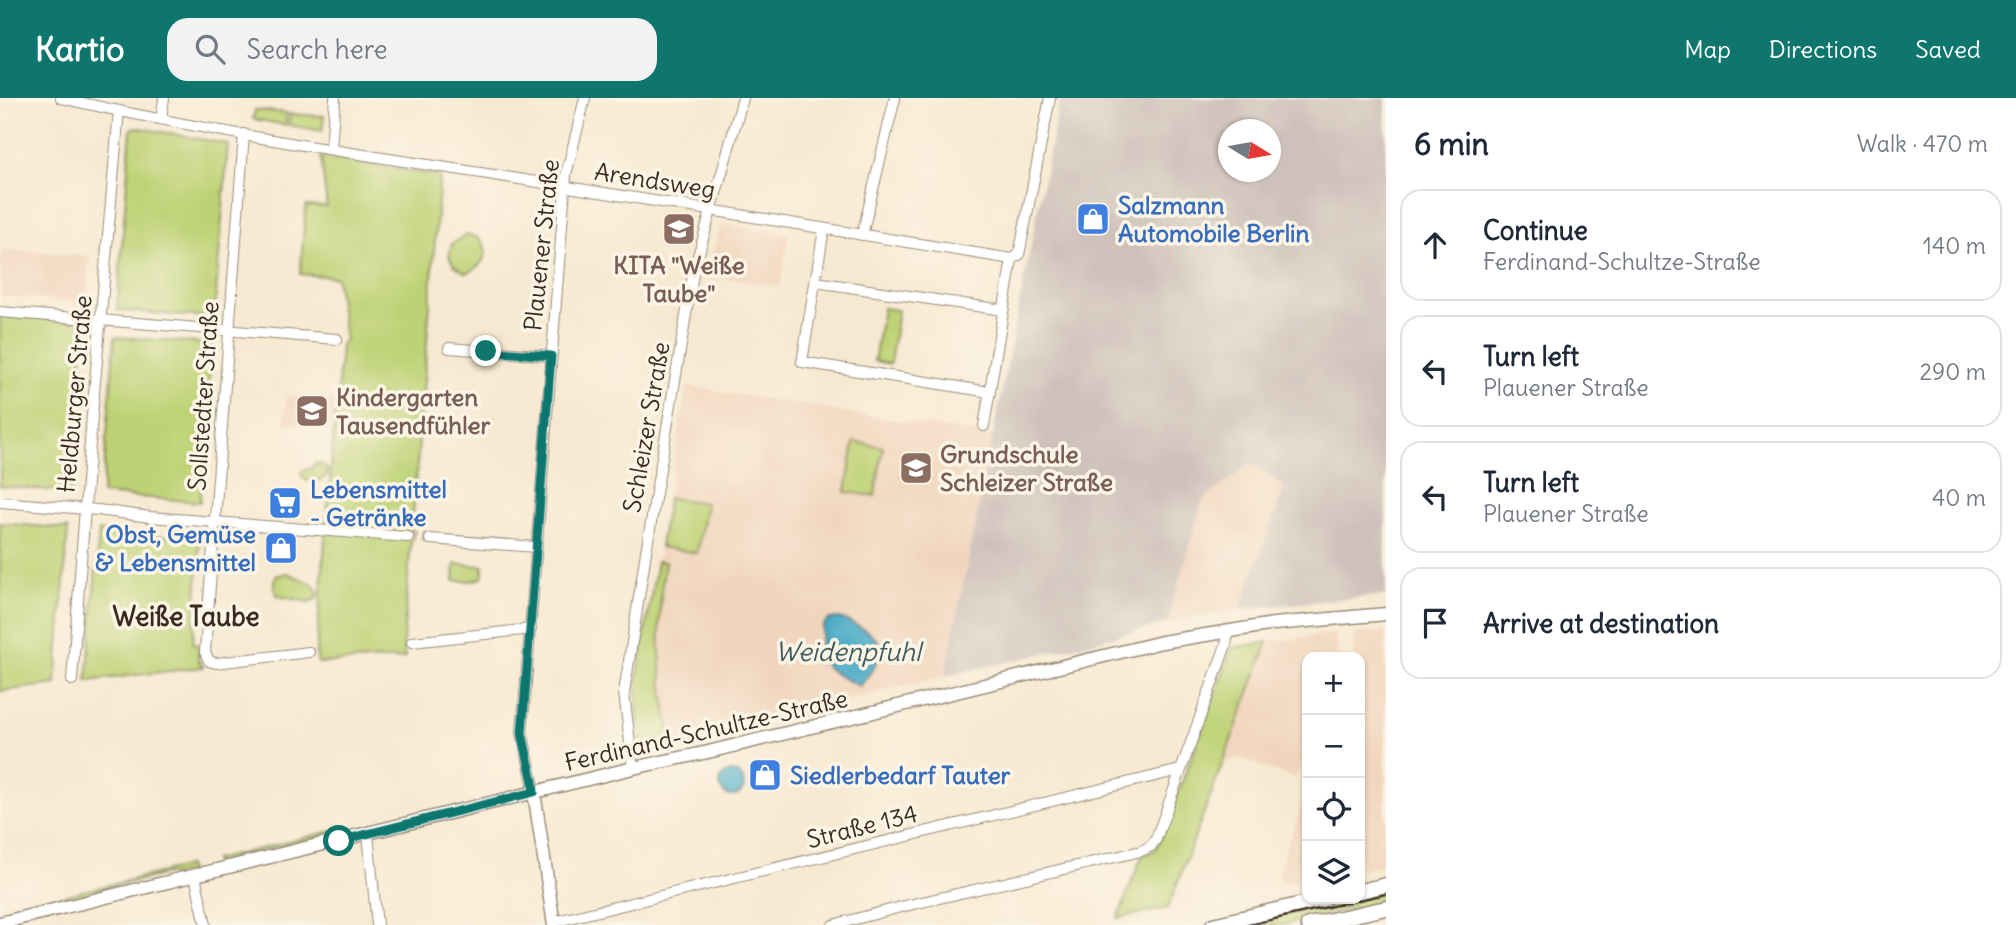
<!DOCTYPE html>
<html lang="en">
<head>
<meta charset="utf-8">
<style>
  body { margin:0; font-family:Delius,sans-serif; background:#f2f2f3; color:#1f2937 }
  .controls { position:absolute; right:21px; bottom:21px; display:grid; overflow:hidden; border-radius:14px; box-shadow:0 2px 5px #0004 }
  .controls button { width:63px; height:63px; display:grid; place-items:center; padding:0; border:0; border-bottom:2px solid #e0e1e3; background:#fff; color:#1f2937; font:35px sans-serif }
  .compass { position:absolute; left:1218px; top:21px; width:63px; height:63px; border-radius:50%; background:#fff; box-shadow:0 2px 5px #0004; rotate:101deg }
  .stop { position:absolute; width:21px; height:21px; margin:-16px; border:5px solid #0f766e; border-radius:50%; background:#fff }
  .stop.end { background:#0f766e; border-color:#fff; box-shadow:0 2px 7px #0008 }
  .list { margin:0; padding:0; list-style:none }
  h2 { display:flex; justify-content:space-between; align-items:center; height:91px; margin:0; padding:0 28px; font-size:30px }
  h2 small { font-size:23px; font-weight:400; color:#747a83 }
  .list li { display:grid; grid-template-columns:46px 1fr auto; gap:21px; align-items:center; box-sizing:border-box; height:112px; margin:0 14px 14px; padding:0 14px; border:2px solid #e0e1e3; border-radius:21px }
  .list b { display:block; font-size:26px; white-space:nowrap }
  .list p { margin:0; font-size:23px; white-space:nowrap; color:#747a83 }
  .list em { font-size:23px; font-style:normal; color:#747a83 }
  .icon { flex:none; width:38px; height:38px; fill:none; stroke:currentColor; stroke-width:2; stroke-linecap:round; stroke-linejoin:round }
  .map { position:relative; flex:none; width:1386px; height:827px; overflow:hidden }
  header { display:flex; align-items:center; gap:42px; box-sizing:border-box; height:98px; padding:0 35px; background:#0f766e; color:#fff }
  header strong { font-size:33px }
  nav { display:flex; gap:38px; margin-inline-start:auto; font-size:24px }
  .search { width:490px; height:63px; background:#f2f2f3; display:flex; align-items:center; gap:18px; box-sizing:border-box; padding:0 24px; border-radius:21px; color:#747a83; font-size:26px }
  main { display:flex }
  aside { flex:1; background:#fff }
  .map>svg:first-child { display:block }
</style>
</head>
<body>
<header>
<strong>Kartio</strong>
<div class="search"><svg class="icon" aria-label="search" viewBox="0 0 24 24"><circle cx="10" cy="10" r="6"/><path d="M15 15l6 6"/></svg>Search here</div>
<nav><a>Map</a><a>Directions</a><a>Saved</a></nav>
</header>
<main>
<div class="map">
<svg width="1386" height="827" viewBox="0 0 1386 827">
  <rect width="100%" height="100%" fill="#fcf5e5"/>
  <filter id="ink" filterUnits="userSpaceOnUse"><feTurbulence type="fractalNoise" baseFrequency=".0143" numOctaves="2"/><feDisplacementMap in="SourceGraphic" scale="14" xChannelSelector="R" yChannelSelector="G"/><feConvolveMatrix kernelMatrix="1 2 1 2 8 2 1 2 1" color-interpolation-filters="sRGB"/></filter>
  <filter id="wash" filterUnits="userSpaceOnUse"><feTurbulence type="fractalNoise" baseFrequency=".00686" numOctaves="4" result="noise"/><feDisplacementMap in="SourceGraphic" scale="28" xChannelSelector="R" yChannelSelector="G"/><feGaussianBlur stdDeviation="1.57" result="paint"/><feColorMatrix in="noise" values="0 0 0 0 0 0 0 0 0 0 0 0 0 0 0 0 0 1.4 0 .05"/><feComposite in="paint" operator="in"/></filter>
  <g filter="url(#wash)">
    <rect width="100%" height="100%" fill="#f7e9d1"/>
    <!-- built -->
    <g fill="#f1d5bd">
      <path d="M725,126L789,136L780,188L706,178L720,130Z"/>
      <path d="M0,151L90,158L86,205L0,198Z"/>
      <path d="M687,288L993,338L945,578L663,647L649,650L641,645L637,610V583L660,449L697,455L705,405L668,400Z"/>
      <path d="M286,298L339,303L344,309L335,329L284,326Z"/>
      <path d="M1251,365L1285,389L1240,511L1167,525L1203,402Z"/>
      <path d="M1386,534V767L1360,772V559H1353L1354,535Z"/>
      <path d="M1336,535L1338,559H1307V649L1295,681L1240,660L1223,665L1268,544Z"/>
      <path d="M1307,693V782L1280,787L1279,770Z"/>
    </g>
    <!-- industrial -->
    <path fill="#cec1ba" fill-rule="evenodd" d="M1060,0H1386V497L1240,511L1285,389L1251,365L1203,402L1167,525L1082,547L945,578ZM1228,32H1270V74H1228Z"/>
    <!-- green -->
    <g fill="#bed275" stroke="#7c7e4a" stroke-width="2">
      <path d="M255,12L287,15L285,27L253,21Z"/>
      <path d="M290,16L324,18L322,33L288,27Z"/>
      <path d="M135,29L228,46L214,220L117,212L131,32Z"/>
      <path d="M321,59L440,78L403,545L405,560L318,565L316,555L335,317L344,309L339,303H337L341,246L345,242L336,179L300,176L306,108L327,109Z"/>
      <path d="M466,137C478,137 484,143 486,154C484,164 476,172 466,175L454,167L449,158L452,146Z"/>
      <path d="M883,210L898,212L890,266L874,263Z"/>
      <path d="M0,218L85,224L71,394L0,388Z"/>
      <path d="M115,239L212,246L200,404L102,396Z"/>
      <path d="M854,344L883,349L875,398L846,394Z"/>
      <path d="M316,365C337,369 327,388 305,382L301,376L302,373L311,370Z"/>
      <path d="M668,400L706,405L697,455L660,449Z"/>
      <path d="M0,425L68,431L56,586L0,593Z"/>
      <path d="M99,433L200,441L193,546L199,547L198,561L203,569L87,583Z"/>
      <path d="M657,463L665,464C655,525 659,584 672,645L649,650L641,645L637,610V583Z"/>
      <path d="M455,466L484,468L482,480L471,483H454Z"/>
      <path d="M287,475L313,486L318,495L316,501L309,504L278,498C273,491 272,485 276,478Z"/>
      <path d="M1268,544L1168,810L1118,820L1142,758L1155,752L1161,741L1232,550Z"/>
      <path d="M348,729L349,735H348L344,734L233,760L230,764L216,767L214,762Z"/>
      <path d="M188,768L189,774L171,778L167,776L98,792L95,797L47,808L42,803Z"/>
      <path d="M1386,793V804L1282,827H1239L1360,801Z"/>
    </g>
    <!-- water -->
    <g fill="#45a8c5" stroke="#406972" stroke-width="2">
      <path d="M839,520C847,522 852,526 860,529C880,540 886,550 873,570C868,577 866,583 859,588L834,575L818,561L823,527L830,521Z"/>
      <circle cx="732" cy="686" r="12"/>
    </g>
  </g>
  <g filter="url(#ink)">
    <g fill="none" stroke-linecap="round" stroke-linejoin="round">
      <!-- minor-tunnel -->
      <path stroke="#d1c3ad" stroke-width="10" stroke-dasharray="10 5" stroke-linecap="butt" d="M408,439L430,441"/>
      <defs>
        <g id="minor">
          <path d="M61,0C203,33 349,55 494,77C666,105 839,132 1012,161L1019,157L1050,0"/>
          <path d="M161,21L164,0"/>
          <path d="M244,36L205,554L209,563L216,565L309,554"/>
          <path d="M331,50L335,0"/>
          <path d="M824,131L802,264L990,294"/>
          <path d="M862,137L895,0"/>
          <path d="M816,184L1003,212"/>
          <path d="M0,214L337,241"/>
          <path d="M449,250L551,258"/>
          <path d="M984,328L1012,161"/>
          <path d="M0,404L98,412L150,419L408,439"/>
          <path d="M430,441L536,449"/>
          <path d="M412,544L531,531"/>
          <path d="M72,582L92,318L119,13"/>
          <path d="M633,670L624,595L646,454L693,176L743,0"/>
          <path d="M534,694L533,684L522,634L566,77L585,0"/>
          <path d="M368,736L377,827"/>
          <path d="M195,778L206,827"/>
          <path d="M553,824L1180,672"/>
          <path d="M833,827L905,808L1141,753L1151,748L1156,741L1226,547L1228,533"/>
        </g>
        <g id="tertiary">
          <path d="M534,694L554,827"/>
          <path d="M0,825L633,670L708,654L1162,544L1274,526L1386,516"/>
        </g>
        <g id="secondary">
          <path d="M1360,793L1386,787"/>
          <path d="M1213,827L1324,801"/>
          <path d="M1308,827L1386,810"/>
        </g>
      </defs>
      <!-- minor casing -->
      <use href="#minor" stroke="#998a78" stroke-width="12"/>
      <!-- tertiary casing -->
      <use href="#tertiary" stroke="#998a78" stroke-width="15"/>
      <!-- secondary casing -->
      <use href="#secondary" stroke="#998a78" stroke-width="17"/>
      <!-- minor -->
      <use href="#minor" stroke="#fff" stroke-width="10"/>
      <!-- tertiary -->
      <use href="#tertiary" stroke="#fff" stroke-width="12"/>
      <!-- secondary -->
      <use href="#secondary" stroke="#fff" stroke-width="14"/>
      <!-- tram -->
      <path stroke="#3b2a1e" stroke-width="2" d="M1248,827L1386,796"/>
    </g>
  </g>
  <g fill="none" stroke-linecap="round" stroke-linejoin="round" filter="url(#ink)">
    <!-- route -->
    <path stroke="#0f766e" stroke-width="9" d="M339,743L534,694L533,684L522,635L551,258L486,253"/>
  </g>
  <!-- icons -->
  <defs>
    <symbol id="shop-square" viewBox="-11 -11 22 22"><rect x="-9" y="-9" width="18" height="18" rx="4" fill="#3f7fe0" stroke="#fcf5e5"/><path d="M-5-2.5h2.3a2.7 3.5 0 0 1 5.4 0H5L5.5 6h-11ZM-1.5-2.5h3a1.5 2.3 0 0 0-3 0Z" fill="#fff"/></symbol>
    <symbol id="school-square" viewBox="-11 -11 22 22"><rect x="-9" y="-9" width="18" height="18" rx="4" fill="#8d6e63" stroke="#fcf5e5"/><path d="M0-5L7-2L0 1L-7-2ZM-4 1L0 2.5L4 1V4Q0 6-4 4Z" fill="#fff"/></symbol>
    <symbol id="supermarket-square" viewBox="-11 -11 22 22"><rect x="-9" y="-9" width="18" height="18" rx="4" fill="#3f7fe0" stroke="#fcf5e5"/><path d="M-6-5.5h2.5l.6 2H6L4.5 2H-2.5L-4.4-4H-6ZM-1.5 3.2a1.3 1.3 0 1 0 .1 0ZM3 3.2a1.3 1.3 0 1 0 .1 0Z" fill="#fff"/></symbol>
  </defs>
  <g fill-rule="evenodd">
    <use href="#shop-square" x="1074" y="102" width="38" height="38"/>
    <use href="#school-square" x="660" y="112" width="38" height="38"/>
    <use href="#school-square" x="293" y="294" width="38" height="38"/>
    <use href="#school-square" x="897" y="351" width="38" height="38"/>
    <use href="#supermarket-square" x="266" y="386" width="38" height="38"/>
    <use href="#shop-square" x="262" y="431" width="38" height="38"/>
    <use href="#shop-square" x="746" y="658" width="38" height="38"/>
  </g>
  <g text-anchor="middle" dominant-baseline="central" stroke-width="7" stroke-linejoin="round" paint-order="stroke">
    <!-- street labels -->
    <g font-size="24" fill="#3b2a1e" stroke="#fcf5e5">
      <text transform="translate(655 82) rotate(9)">Arendsweg</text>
      <text transform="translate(541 147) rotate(-84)">Plauener Straße</text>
      <text transform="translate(74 296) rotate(-85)">Heldburger Straße</text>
      <text transform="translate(203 298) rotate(-86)">Sollstedter Straße</text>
      <text transform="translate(646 329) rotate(-80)">Schleizer Straße</text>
      <text transform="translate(706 632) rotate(-13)">Ferdinand-Schultze-Straße</text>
      <text transform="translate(862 728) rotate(-14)">Straße 134</text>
    </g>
    <!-- shop labels -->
    <g font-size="24" font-weight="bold" fill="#366cbe" stroke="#fcf5e5" text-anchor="start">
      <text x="1118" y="107">Salzmann<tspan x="1118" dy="28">Automobile Berlin</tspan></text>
      <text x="310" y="391">Lebensmittel<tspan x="310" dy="28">- Getränke</tspan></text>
      <text x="256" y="436" text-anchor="end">Obst, Gemüse<tspan x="256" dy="28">&amp; Lebensmittel</tspan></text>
      <text x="790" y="677">Siedlerbedarf Tauter</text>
    </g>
    <!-- education labels -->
    <g font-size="24" font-weight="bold" fill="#785e54" stroke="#fcf5e5" text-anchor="start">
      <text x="679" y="167" text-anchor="middle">KITA "Weiße<tspan x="679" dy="28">Taube"</tspan></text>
      <text x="336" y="299">Kindergarten<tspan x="336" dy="28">Tausendfühler</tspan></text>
      <text x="940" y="356">Grundschule<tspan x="940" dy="28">Schleizer Straße</tspan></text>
    </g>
    <!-- neighbourhood labels -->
    <g font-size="26" font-weight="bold" fill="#3b2a1e" stroke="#fcf5e5">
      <text x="186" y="518">Weiße Taube</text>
    </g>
    <!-- water labels -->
    <g font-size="26" font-style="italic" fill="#3f5c61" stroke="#fcf5e5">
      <text x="848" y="553">Weidenpfuhl</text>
    </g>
  </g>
</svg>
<div class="controls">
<button>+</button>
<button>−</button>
<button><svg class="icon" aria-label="locate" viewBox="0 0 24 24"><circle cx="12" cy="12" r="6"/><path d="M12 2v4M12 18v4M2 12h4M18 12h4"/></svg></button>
<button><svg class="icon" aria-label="layers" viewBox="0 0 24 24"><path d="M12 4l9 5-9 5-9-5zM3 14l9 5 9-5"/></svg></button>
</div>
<svg class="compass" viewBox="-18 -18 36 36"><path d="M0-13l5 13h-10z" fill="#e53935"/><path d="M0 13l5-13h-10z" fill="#747a83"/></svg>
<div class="stop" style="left:339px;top:743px"></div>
<div class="stop end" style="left:486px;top:253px"></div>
</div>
<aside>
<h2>6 min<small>Walk · 470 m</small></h2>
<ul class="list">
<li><svg class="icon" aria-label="ahead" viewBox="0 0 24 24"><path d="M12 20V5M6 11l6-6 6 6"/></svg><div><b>Continue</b><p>Ferdinand-Schultze-Straße</p></div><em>140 m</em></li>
<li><svg class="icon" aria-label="left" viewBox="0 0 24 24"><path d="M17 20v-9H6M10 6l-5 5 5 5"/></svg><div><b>Turn left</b><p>Plauener Straße</p></div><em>290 m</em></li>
<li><svg class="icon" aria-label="left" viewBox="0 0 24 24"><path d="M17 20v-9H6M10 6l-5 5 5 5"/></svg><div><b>Turn left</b><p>Plauener Straße</p></div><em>40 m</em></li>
<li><svg class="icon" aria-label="arrive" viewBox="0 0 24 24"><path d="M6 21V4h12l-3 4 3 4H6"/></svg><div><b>Arrive at destination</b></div></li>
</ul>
</aside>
</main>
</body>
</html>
